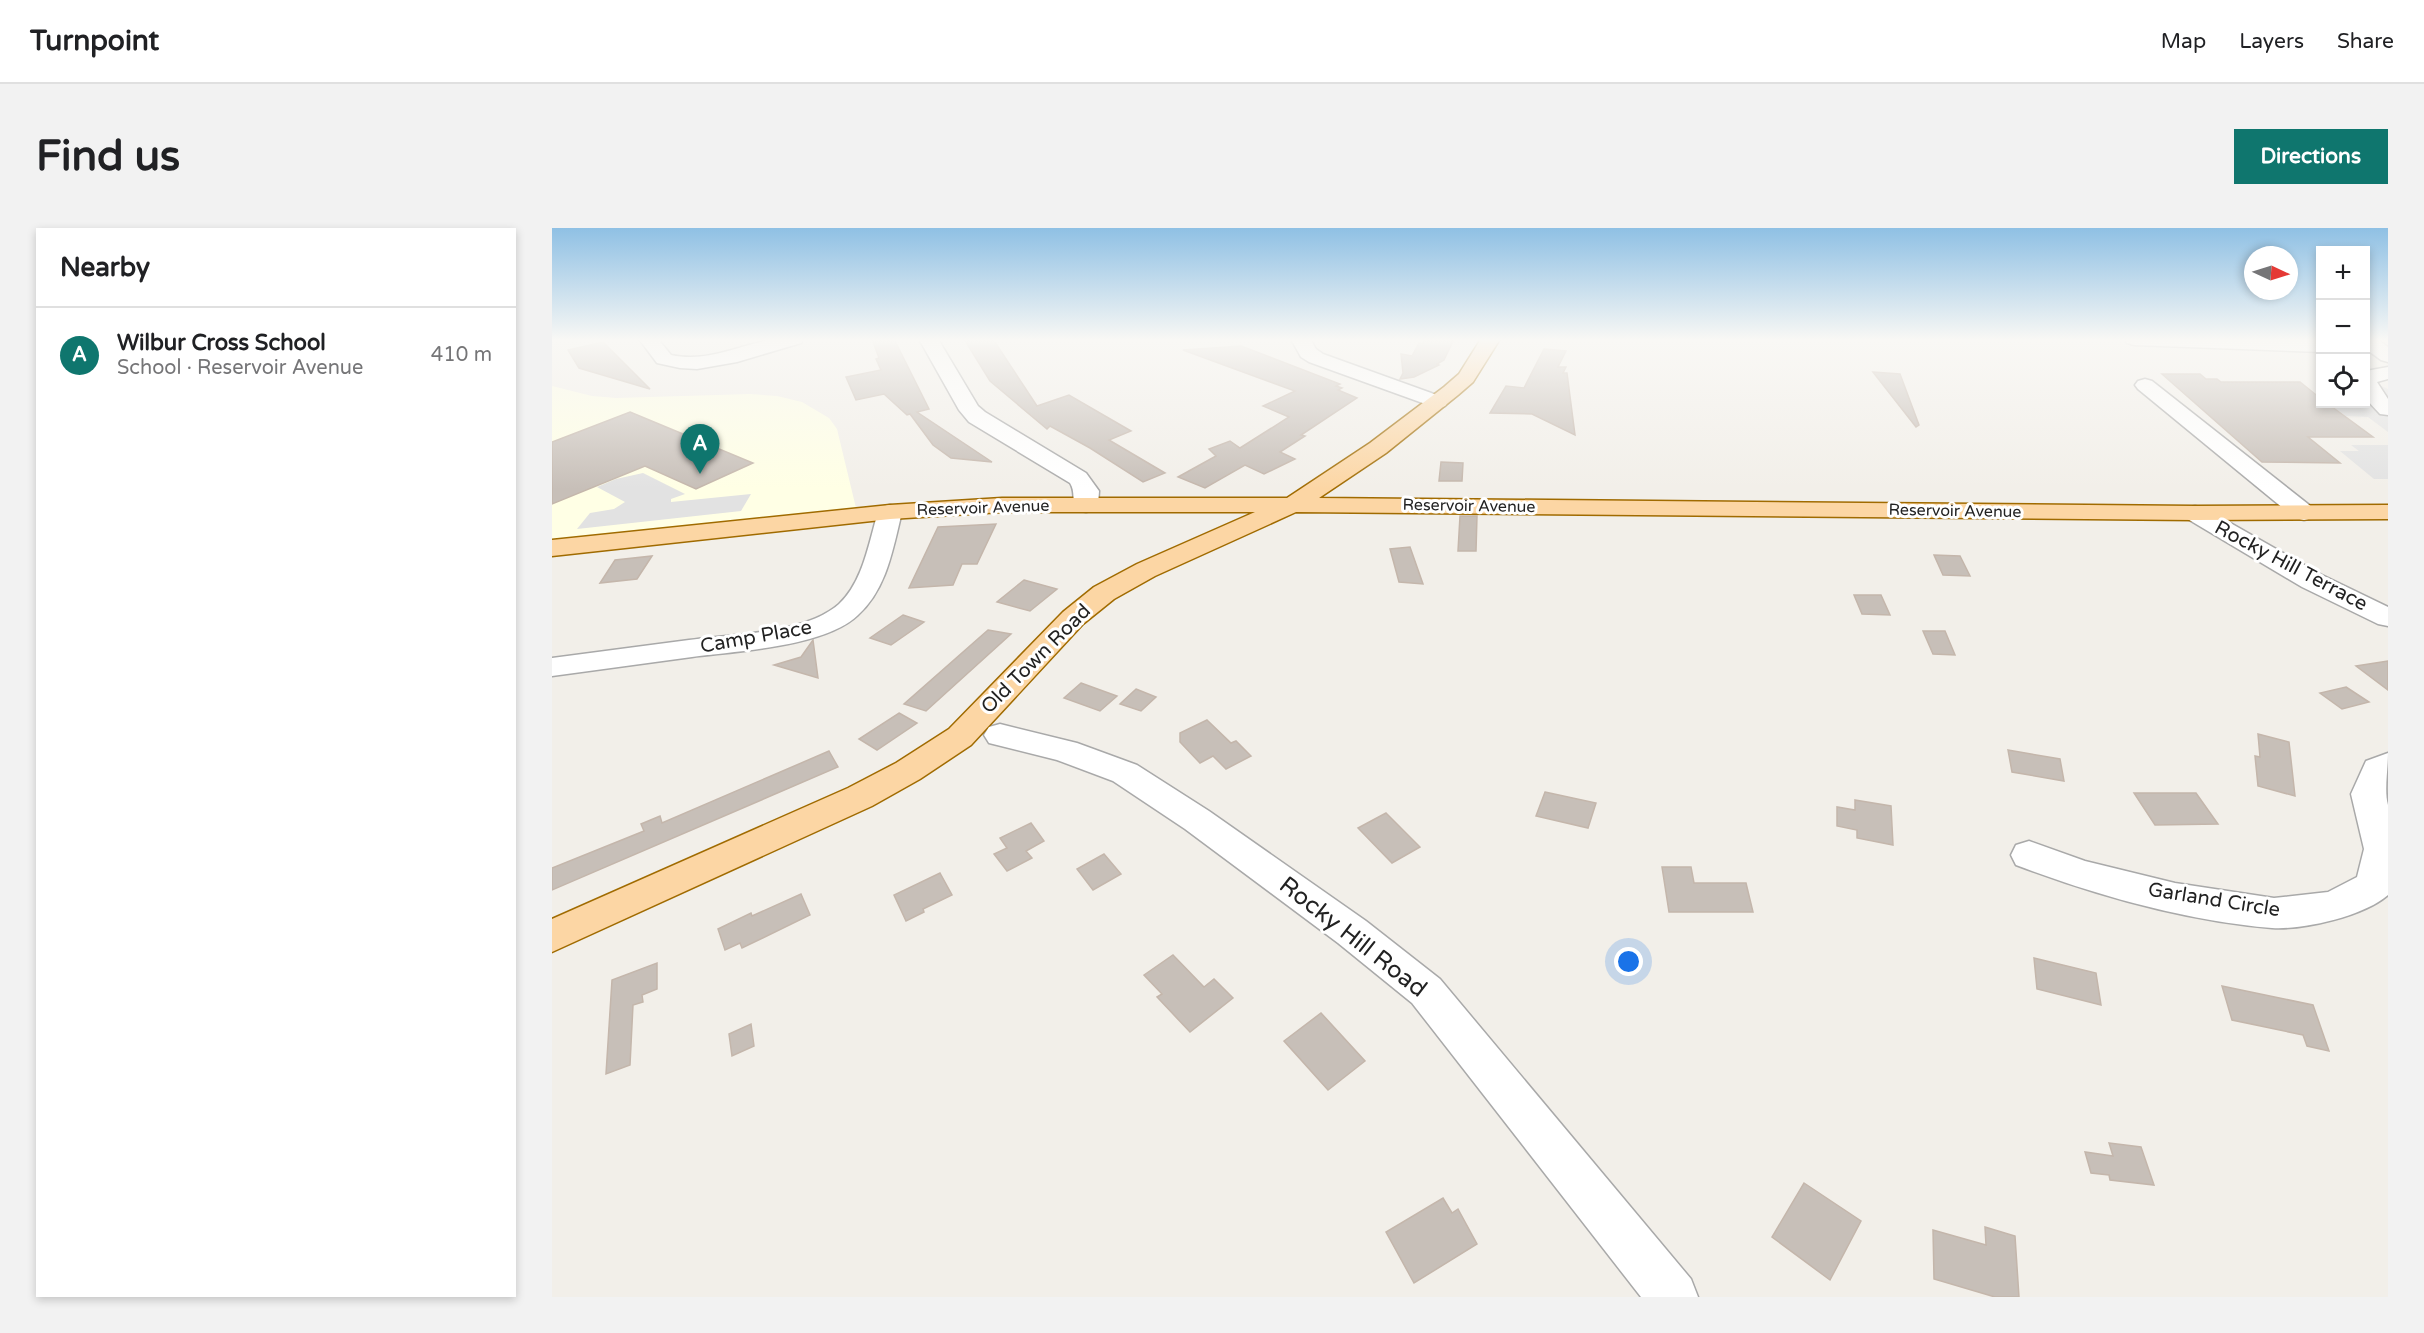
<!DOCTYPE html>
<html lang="en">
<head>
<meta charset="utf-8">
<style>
  body { margin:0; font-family:"Varela Round",sans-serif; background:#f2f2f2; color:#202124 }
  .controls { position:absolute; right:18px; top:18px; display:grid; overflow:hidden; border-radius:0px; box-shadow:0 3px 9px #0003 }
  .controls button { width:54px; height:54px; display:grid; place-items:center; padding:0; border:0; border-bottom:2px solid #e0e0e0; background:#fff; color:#202124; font:30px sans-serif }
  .compass { position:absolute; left:1692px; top:18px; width:54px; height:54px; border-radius:50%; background:#fff; box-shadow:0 3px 9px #0003; rotate:94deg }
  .you { position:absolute; left:1077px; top:734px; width:21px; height:21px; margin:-15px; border:4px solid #fff; border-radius:50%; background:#1a73e8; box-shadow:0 0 0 9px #1a73e833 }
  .badge { display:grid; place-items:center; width:39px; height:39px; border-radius:50%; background:#0f766e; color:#fff; font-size:20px; font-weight:700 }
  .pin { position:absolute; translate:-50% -50px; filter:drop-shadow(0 2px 3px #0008) }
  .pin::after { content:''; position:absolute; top:32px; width:21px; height:18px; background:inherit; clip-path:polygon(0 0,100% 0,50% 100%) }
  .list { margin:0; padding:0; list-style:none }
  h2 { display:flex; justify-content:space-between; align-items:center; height:78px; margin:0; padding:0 24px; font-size:26px }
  h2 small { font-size:20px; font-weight:400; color:#757577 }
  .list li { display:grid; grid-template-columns:39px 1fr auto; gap:18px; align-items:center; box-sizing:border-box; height:96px; padding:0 24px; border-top:2px solid #e0e0e0 }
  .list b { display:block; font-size:22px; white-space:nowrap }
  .list p { margin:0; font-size:20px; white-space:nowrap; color:#757577 }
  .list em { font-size:20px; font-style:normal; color:#757577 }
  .icon { flex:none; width:33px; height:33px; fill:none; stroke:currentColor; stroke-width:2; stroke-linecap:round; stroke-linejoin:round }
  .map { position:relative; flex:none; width:1836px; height:1069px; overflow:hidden; border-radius:0px }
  header { display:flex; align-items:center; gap:36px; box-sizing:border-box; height:84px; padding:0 30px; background:#fff; border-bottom:2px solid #e0e0e0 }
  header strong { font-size:28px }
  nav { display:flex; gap:33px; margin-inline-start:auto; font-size:21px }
  .intro { display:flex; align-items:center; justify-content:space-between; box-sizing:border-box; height:144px; padding:0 36px }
  h1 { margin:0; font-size:42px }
  .button { padding:15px 27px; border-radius:0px; background:#0f766e; color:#fff; font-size:21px; font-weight:700 }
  main { display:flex; gap:36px; padding:0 36px }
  aside { flex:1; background:#fff; border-radius:0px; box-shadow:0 3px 9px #0003 }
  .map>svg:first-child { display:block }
</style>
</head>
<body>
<header>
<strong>Turnpoint</strong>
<nav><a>Map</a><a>Layers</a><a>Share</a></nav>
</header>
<div class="intro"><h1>Find us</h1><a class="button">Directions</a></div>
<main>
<aside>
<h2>Nearby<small></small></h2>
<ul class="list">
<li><span class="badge">A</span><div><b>Wilbur Cross School</b><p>School · Reservoir Avenue</p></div><em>410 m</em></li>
</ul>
</aside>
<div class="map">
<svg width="1836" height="1069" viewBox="0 0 1836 1069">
  <rect width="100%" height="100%" fill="#f2efe9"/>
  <!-- education -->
  <path fill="#ffffe5" d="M0,158L40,168L64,170L198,166L225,168L250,174L277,190L285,201L304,280L0,313Z"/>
  <!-- parking -->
  <g fill="#e2e2e2">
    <path d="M1814,151L1836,161V204L1816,189L1794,188L1777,176H1814Z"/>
    <path d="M1799,217H1836V251H1822L1788,223H1807Z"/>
    <path d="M91,245L133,266L119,271V274L199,266L189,283L25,301L38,285L62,281L73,274L45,259L64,251Z"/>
  </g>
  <!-- building -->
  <g fill="#c7bfb8" stroke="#c4b6ab" stroke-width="1.5">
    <path d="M320,111H342L377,181L365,184L440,234L399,230L381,217L358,186L355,187L332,166L304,172L294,149L329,142L324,131L327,130Z"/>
    <path d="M412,111H441L485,178L517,167L579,203L557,212L613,245L591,254L538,220L498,198L495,201L438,153Z"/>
    <path d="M873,111H902L892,132L885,136L887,137L862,149L848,151L851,145L849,126L860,128L867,115H871Z"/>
    <path d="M51,114L98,161L27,140L16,122Z"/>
    <path d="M689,118L788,156L784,158L790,160L786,162L805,170L749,207L753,208L728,224L743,231L712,246L693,237L653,260L626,249L664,228L657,221L678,213L688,220L737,189L711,178L743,163L631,122Z"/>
    <path d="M992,121L1014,123L1006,139H1014L1011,145H1015L1023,207L980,186L938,185L954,158L972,160Z"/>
    <path d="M1321,144L1348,146L1367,197L1364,199Z"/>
    <path d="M1610,146H1648L1654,151H1665L1669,154H1748L1768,170V176H1776L1821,209H1756L1788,235L1710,234Z"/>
    <path d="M78,184L201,235L144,261L93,238L0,276V214Z"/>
    <path d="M889,234L911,235L910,253H887Z"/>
    <path d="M908,288H925L924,323H906Z"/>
    <path d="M444,296L425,336H410L401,357L357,360L386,299Z"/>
    <path d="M858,319L871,356L847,354L838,321Z"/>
    <path d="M1382,327L1408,328L1418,348L1391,347Z"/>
    <path d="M100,328L85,351L48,355L63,332Z"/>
    <path d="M472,352L505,361L478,383L445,374Z"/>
    <path d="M1302,367H1329L1338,387L1310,386Z"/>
    <path d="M351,387L372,394L339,417L318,410Z"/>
    <path d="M436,402L459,406L374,483L352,476Z"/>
    <path d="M1371,403H1393L1403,427L1381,426Z"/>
    <path d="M261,412L266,450L222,437L249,429Z"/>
    <path d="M1836,433V462L1804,438Z"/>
    <path d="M529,455L565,468L548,483L512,470Z"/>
    <path d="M1794,459L1817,474L1790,481L1768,465Z"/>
    <path d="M584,461L604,469L589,483L568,476Z"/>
    <path d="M347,485L365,495L325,522L307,511Z"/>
    <path d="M655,492L679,515L684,513L699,528L674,541L661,528L648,535L628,514V505Z"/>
    <path d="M1706,506L1737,514L1743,568L1706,558L1703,528L1708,529Z"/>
    <path d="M1456,522L1508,531L1512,553L1460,544Z"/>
    <path d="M277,523L286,539L0,662V640L92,603L89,596L108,588L110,595Z"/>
    <path d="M993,564L1044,575L1036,600L984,588Z"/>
    <path d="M1582,565H1644L1666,596L1603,597Z"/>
    <path d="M1303,572L1339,578L1341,617L1305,610V602L1285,598V579L1303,582Z"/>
    <path d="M834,585L868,619L840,635L806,600Z"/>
    <path d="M479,595L492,613L474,623L480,630L455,643L442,626L455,620L448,610Z"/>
    <path d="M552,626L569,646L541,662L525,641Z"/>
    <path d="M1110,639H1139L1142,655H1194L1201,684H1117Z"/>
    <path d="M388,645L400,667L371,681L372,684L354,693L342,667Z"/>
    <path d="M249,666L258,687L190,720L188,715L173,722L166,701L199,685L200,688Z"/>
    <path d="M621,727L652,759L662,751L681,770L638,804L605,769L610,766L592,747Z"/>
    <path d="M1482,730L1544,745L1549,777L1485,761Z"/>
    <path d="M105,735V761L90,767L91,774L81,777L78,837L54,846L60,752Z"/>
    <path d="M1670,758L1761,777L1777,823L1755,818L1751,807L1680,792Z"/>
    <path d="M769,785L813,833L776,862L732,813Z"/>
    <path d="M199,796L202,818L180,828L177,806Z"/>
    <path d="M1557,915L1589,919L1602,957L1558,952L1557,947L1539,945L1533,924L1561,928Z"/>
    <path d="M1252,955L1309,993L1278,1052L1220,1009Z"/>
    <path d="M891,970L900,985L906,981L925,1016L862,1055L834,1004Z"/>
    <path d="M1433,999L1463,1008L1467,1069H1443L1382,1051L1381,1002L1434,1017Z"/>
  </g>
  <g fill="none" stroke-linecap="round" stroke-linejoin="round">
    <defs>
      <g id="minor">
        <path d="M87,111H106L119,127C155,135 184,118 219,112C229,110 241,111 251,111L249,115L185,134L145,141L128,140L105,135Z"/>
        <path d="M367,111H386L426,178L433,184L534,245L547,263L546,277L543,282L534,284L525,282C519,273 524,264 518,255L417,194L407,182Z"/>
        <path d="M739,111H758L764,121L771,126L893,170L896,174L893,178L886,180L879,178L757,134L749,129Z"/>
        <path d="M1573,111L1768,112V124L1582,117L1575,115Z"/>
        <path d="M1814,111H1825L1836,119V134L1829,132L1814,121Z"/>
        <path d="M1836,139V151L1825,154L1836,171V187L1828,186L1814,171V143Z"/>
        <path d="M1593,151L1600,153L1761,280L1764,285L1761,290L1752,292L1743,290L1586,161L1583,157L1586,153Z"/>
        <path d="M338,277L347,279L350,284C341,320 335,361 306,387C273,419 185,423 140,429C93,435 47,442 0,448V430C46,424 91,418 137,412C180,406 253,406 287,376C311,354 317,314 326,284L329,279Z"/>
        <path d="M1643,278L1652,280L1770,347L1836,379V398L1826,396L1750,359L1634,290L1631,285L1634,280Z"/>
        <path d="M448,496L525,515L585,537L657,583L814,693L888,751L1139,1051L1146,1069H1089L860,775L786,715L633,601L561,553L505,532L437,515L432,507L437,499Z"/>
        <path d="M1836,525C1836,542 1832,563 1836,577V667C1812,688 1752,702 1720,700C1635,693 1543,667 1464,637L1459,627L1464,617L1477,613L1533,633L1623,655L1722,670L1776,664L1805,649L1812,621L1799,566L1814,533Z"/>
      </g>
      <path id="major" d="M929,111H948L921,154L906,167L834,225L767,270L1643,278L1836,277V291L1643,292L744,284L603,348L562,371L531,396L419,517L368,551L320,578L0,724V691L296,560L344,535L397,501L511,384L542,359L585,336L703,284H450L338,291L0,328V312L338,277L450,270H735L818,215L892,159L907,146Z"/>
    </defs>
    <!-- minor casing -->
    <use href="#minor" stroke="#a9a9a9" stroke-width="3"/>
    <!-- major casing -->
    <use href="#major" stroke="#a06b00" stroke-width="3"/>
    <!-- minor -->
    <use href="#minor" fill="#fff" fill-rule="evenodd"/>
    <!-- major -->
    <use href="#major" fill="#fcd6a4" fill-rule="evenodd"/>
  </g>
  <!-- sky -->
  <linearGradient id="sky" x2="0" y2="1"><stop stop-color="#8fc0e4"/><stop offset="0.43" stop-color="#f9f8f5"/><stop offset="1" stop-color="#f9f8f5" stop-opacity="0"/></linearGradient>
  <rect width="1836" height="261" fill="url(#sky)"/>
  <g text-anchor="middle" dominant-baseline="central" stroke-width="6" stroke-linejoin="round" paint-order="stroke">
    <!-- far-street labels -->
    <g font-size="16" fill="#222" stroke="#fff">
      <text transform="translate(917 278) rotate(1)">Reservoir Avenue</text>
      <text transform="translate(431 280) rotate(-2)">Reservoir Avenue</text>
      <text transform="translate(1403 283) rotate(1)">Reservoir Avenue</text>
    </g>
    <!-- street labels -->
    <g font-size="20" fill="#222" stroke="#fff">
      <text transform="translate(1739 338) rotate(28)">Rocky Hill Terrace</text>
      <text transform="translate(204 409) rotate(-10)">Camp Place</text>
      <text transform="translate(484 431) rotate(-45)">Old Town Road</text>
      <text transform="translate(1662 672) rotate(9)">Garland Circle</text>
    </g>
    <!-- near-street labels -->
    <g font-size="24" fill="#222" stroke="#fff">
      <text transform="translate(801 709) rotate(38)">Rocky Hill Road</text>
    </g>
  </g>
</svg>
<div class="controls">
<button>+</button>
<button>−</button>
<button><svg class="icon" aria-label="locate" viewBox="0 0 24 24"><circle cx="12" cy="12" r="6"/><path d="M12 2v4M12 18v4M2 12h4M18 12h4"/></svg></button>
</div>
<svg class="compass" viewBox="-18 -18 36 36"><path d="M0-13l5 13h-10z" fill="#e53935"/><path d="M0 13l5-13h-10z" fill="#757577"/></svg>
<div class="you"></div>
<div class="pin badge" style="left:148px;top:246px">A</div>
</div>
</main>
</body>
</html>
